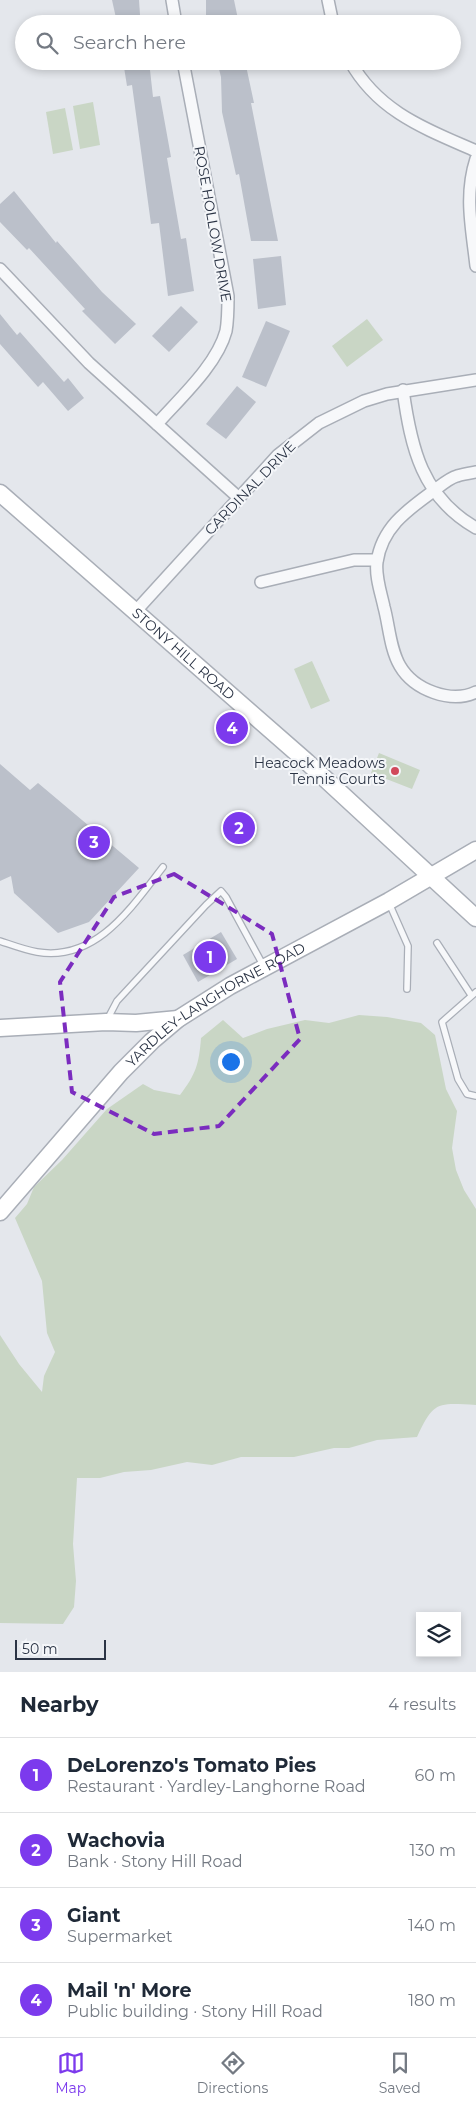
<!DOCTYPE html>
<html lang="en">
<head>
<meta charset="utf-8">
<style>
  body { margin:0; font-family:Montserrat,sans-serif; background:#f2f2f3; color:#1f2937 }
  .controls { position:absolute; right:15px; bottom:15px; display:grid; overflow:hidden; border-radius:0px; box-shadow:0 2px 8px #0003 }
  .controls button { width:45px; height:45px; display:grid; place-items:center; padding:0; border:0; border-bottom:1px solid #e0e1e3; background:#fff; color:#1f2937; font:25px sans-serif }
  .scale { position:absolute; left:15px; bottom:12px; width:91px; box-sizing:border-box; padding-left:5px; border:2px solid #2b3445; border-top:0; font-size:14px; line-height:18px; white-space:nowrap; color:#2b3445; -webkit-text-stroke:4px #f4f6f9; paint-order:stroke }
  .you { position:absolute; left:230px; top:1061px; width:18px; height:18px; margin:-12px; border:4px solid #fff; border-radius:50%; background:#1a73e8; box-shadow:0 0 0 8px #1a73e833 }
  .badge { display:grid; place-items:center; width:32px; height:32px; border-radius:50%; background:#7c3aed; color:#fff; font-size:16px; font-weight:700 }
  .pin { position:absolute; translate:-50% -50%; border:2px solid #fff; box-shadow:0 1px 5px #0006 }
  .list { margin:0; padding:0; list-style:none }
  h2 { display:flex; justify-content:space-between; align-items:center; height:65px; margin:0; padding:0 20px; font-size:21px }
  h2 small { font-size:16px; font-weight:400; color:#747a83 }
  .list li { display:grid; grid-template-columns:32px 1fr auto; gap:15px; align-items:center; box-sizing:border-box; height:75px; padding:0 20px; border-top:1px solid #e0e1e3 }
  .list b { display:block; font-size:19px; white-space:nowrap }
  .list p { margin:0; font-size:16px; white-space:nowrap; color:#747a83 }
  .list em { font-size:16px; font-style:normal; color:#747a83 }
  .icon { flex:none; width:28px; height:28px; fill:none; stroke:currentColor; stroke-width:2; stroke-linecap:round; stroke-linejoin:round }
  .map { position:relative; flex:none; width:476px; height:1672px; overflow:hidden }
  .search { position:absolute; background:#fff; box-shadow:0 2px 8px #0003; left:15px; right:15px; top:15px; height:55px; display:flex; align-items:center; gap:12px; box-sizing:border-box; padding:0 18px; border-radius:28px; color:#747a83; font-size:19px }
  .sheet { height:365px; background:#fff }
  nav { display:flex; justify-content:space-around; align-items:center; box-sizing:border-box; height:70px; border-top:1px solid #e0e1e3; background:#fff; font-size:14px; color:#747a83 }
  nav a { display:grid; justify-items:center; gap:2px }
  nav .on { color:#7c3aed }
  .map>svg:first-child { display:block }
</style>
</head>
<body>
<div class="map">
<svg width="476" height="1672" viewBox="0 0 476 1672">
  <rect width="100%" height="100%" fill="#e4e7ec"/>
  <!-- green -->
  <g fill="#c9d6c5">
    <path d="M93,102L100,145L80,149L73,106Z"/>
    <path d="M65,108L73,150L53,154L46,112Z"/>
    <path d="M367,319L383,340L347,367L332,346Z"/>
    <path d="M312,661L330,701L311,709L294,669Z"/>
    <path d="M379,753L420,770L412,789L371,773Z"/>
    <path d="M359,1015L387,1017L421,1023L435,1035L446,1089L457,1111L452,1148L456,1170L464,1190L476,1209V1405C437,1403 434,1401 417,1437L377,1440L349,1448H334L294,1457H241L212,1465L187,1462L151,1470L124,1472L100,1478H77L73,1544L76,1581L74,1607L63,1624L0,1623V1335L19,1364L42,1392L44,1376L55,1352L47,1333L42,1281L15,1218L27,1204L34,1187L62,1160L107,1109L143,1084L154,1090L180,1095C196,1074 199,1064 201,1038L223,1020L243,1038L267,1029L305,1020L329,1023Z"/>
  </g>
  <!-- building -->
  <g fill="#bbc0ca">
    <path d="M112,0H139L140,15L116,18Z"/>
    <path d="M206,0H234L239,24H206Z"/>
    <path d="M123,61H149L153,97L160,96L171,157L167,158L181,239L186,238L194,291L168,296L159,223L151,224L132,85L127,86Z"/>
    <path d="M217,61H245L254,103H251L278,241H251L239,174L236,175L222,112L221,77Z"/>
    <path d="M14,191L56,243L57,241L102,292L136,324L115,344L82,311L85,309L29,248L27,250L0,222V204Z"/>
    <path d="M281,256L286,305L258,309L253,259Z"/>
    <path d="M181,306L198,322L169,352L152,336Z"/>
    <path d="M0,314L17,335L20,332L64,382L68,378L84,398L68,411L43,382L38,387L0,344Z"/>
    <path d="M266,321L290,331L266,387L242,377Z"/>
    <path d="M237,386L256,402L226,439L206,424Z"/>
    <path d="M0,764L30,790L38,783L139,868L89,922L58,933L14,893L11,876L0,881Z"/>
    <path d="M221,932L237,959L198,982L183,955Z"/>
  </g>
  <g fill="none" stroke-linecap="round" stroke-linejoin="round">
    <defs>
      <g id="lane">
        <path d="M389,903L408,946L407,989"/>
        <path d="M0,941C12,945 25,950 37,952C96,962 131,908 163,867"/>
        <path d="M437,943L471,995"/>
        <path d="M476,992L442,1022L458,1079L467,1094L476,1096"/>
        <path d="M107,1020L117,1001L206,905L221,891L226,897L263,965"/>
      </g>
      <g id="street">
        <path d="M172,0L176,24"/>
        <path d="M328,0L333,24"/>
        <path d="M350,61C378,112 426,129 476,151"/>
        <path d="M476,159C464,196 472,229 476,266"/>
        <path d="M0,269L89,363L239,498"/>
        <path d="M403,390C411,448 422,497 476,528"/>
        <path d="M157,424C179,399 217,365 226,331C228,320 228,308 228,296L183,61"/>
        <path d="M476,472C470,473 463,474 457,476C449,478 439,487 432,492C406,511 382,528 377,562C375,576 381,593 384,607C389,625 390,649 400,666C414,690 451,704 476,692"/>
        <path d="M261,582L354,560H377"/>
        <path d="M134,613L278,455L319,423L364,401L387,394L476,380"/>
      </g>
      <g id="secondary">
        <path id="s1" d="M0,493L307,762L476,918"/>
        <path d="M0,1028L106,1022L136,1023L178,1019"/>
        <path id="s2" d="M0,1212L121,1072L152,1041L178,1019L230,986L389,901L476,850"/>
      </g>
    </defs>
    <!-- lane casing -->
    <use href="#lane" stroke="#a9aeb7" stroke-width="8"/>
    <!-- street casing -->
    <use href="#street" stroke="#a9aeb7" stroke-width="14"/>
    <!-- secondary casing -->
    <use href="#secondary" stroke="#a9aeb7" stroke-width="19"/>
    <!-- lane -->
    <use href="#lane" stroke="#f7f8fa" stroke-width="5.5"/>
    <!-- street -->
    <use href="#street" stroke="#f7f8fa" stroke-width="11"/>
    <!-- secondary -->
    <use href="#secondary" stroke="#fff" stroke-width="16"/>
  </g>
  <!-- marked area -->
  <path fill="none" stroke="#7b2cbf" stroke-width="4" stroke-dasharray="10 6" stroke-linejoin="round" d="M174,874L272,934L300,1039L219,1126L154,1134L72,1092L60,982L114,897Z"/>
  <!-- markers -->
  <circle fill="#d1495b" stroke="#f4f6f9" stroke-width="2" cx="395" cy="771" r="5"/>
  <g text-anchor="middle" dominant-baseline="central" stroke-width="4" stroke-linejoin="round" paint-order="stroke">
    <!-- street labels -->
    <g font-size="14" fill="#2b3445" stroke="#f4f6f9">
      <text transform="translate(213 224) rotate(80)">ROSE HOLLOW DRIVE</text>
      <text transform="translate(250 488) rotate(-46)">CARDINAL DRIVE</text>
      <text stroke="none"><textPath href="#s1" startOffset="244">STONY HILL ROAD</textPath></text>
      <text stroke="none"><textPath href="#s2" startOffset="302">YARDLEY-LANGHORNE ROAD</textPath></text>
    </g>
    <!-- poi labels -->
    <g font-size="14" fill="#2b3445" stroke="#f4f6f9" text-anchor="end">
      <text x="385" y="763">Heacock Meadows<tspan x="385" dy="16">Tennis Courts</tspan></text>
    </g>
  </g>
</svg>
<div class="controls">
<button><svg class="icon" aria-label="layers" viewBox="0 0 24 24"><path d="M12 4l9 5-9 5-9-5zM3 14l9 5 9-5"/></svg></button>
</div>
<div class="scale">50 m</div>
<div class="you"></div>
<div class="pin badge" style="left:210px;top:957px">1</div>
<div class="pin badge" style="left:239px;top:828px">2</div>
<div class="pin badge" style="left:94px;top:842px">3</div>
<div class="pin badge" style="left:232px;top:728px">4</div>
<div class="search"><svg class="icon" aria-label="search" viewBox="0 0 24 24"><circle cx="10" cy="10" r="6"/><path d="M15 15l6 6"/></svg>Search here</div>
</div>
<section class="sheet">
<h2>Nearby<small>4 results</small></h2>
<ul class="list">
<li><span class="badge">1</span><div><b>DeLorenzo's Tomato Pies</b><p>Restaurant · Yardley-Langhorne Road</p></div><em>60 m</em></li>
<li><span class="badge">2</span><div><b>Wachovia</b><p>Bank · Stony Hill Road</p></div><em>130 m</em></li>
<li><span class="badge">3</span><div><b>Giant</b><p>Supermarket</p></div><em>140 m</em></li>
<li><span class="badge">4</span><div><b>Mail 'n' More</b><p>Public building · Stony Hill Road</p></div><em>180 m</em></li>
</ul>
</section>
<nav>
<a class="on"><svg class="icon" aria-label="map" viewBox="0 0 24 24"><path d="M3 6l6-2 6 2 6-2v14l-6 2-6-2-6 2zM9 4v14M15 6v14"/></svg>Map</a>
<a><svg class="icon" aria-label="directions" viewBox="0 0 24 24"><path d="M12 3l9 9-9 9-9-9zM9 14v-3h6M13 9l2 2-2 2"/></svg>Directions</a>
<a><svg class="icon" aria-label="saved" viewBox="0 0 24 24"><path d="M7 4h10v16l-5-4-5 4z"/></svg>Saved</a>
</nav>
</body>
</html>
